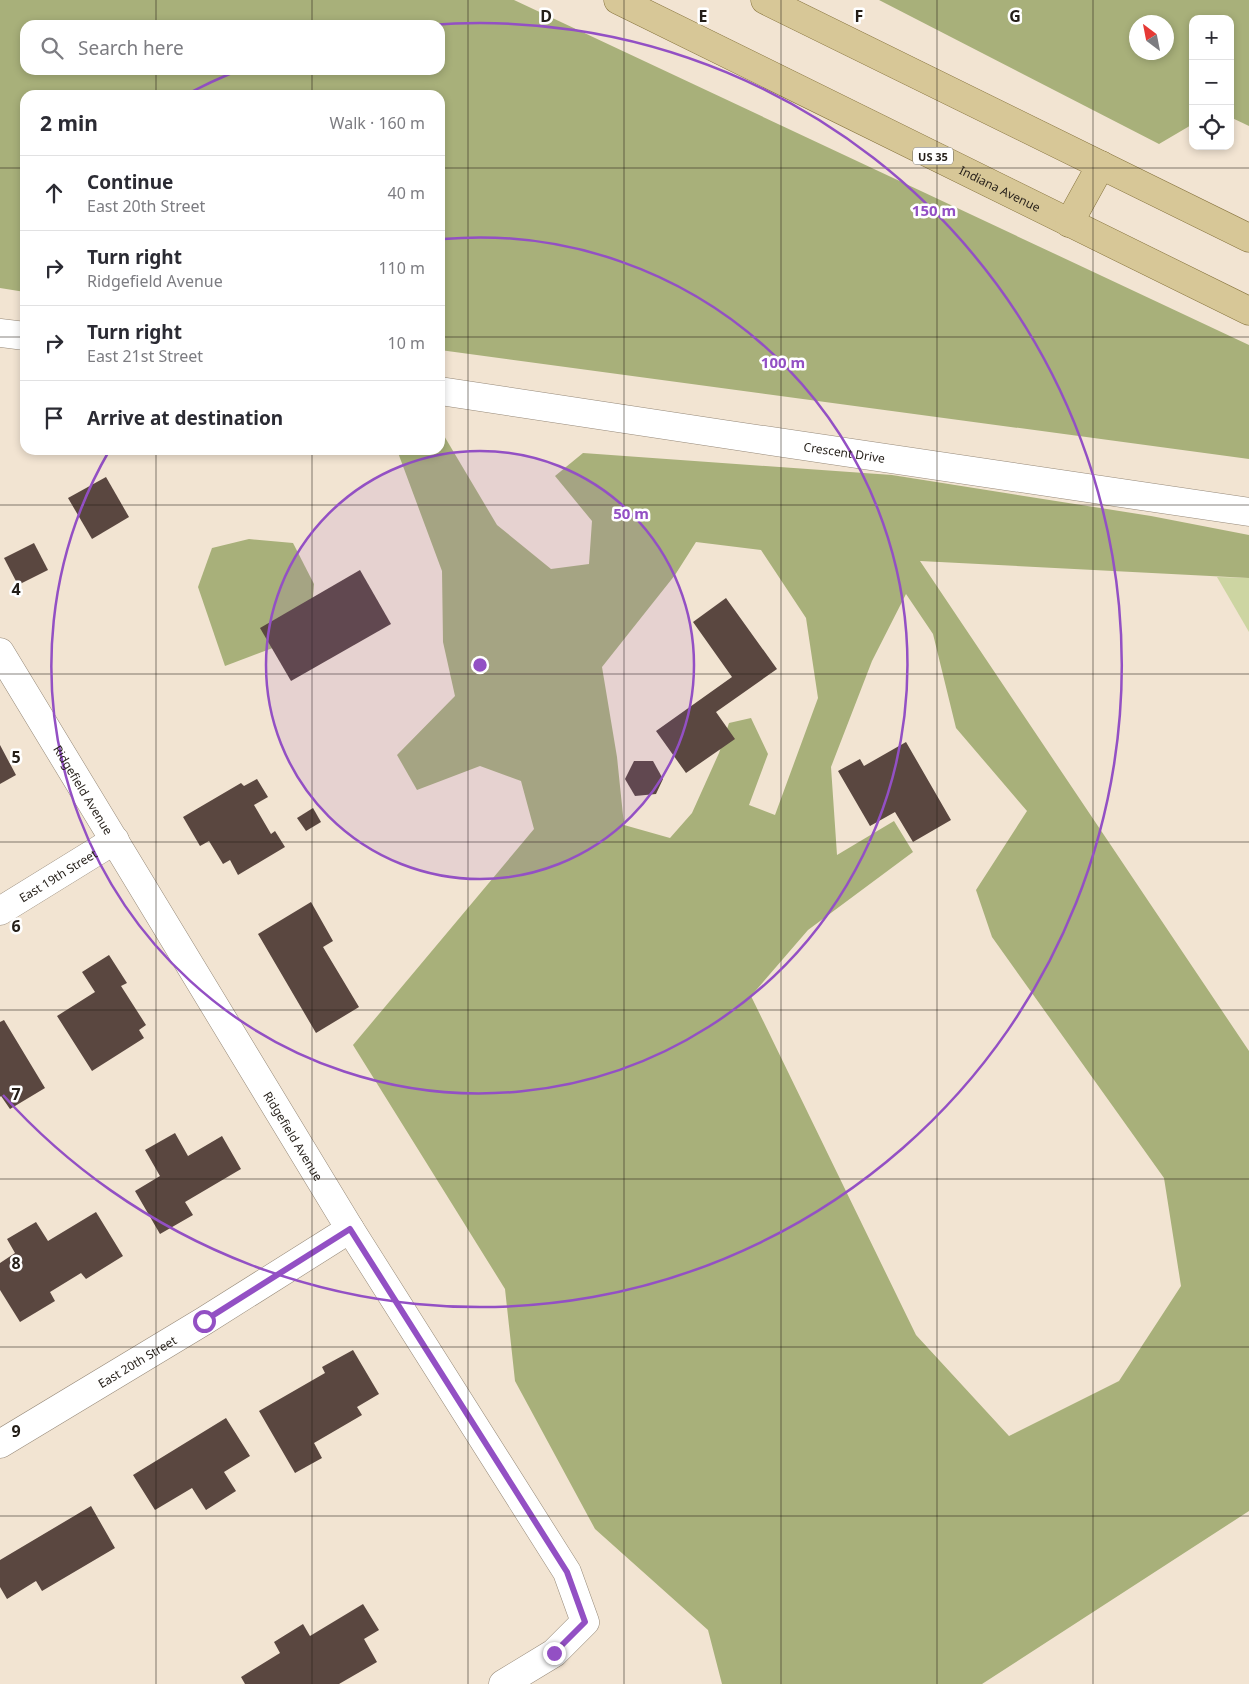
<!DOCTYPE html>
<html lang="en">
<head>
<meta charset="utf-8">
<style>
  body { margin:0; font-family:"Noto Sans",sans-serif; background:#f7f7f7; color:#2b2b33 }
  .controls { position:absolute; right:15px; top:15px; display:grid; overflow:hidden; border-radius:10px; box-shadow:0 2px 8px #0003 }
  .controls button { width:45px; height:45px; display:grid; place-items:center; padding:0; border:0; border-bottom:1px solid #e1e1e2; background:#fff; color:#2b2b33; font:25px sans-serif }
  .compass { position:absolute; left:1129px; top:15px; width:45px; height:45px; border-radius:50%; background:#fff; box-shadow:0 2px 8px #0003; rotate:328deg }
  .stop { position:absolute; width:15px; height:15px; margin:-11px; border:4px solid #9350c4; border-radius:50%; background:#fff }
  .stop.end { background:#9350c4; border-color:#fff; box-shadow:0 1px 5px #0008 }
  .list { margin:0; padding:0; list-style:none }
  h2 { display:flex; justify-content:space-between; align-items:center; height:65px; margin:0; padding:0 20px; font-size:21px }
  h2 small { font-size:16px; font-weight:400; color:#7c7c81 }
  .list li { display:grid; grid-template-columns:32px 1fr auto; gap:15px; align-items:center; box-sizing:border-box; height:75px; padding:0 20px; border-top:1px solid #e1e1e2 }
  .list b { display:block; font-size:19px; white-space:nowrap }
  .list p { margin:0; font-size:16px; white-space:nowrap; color:#7c7c81 }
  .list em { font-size:16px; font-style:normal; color:#7c7c81 }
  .icon { flex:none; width:28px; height:28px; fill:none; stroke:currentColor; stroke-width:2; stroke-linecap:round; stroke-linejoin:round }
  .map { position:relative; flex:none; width:1249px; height:1684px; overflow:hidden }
  .search { position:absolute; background:#fff; box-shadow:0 2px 8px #0003; left:20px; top:20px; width:425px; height:55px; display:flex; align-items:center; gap:12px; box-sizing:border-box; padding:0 18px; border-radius:15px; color:#7c7c81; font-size:19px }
  .panel { position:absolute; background:#fff; box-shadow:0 2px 8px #0003; left:20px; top:90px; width:425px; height:365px; border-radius:15px }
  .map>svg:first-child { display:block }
</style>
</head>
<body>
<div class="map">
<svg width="1249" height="1684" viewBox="0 0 1249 1684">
  <rect width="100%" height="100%" fill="#f2e4d2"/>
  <!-- green -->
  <path fill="#cdd5a2" d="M1217,577L1249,578V632Z"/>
  <!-- forest -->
  <g fill="#a8b07a" fill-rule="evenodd">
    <path d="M0,0H514L1249,345V459L440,350V95H25V292L0,288ZM25,25H440V70H25Z"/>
    <path d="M879,0H1249V126L1230,117V19H1193V124L1159,144ZM1166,22V52H1136V22Z"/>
    <path d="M440,429L497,525L551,569L589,564L592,521L555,476L583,453L892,475L1151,516L1249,535V578L920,561L1249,1051V1511L982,1684H722L708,1630L595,1529L515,1381L505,1289L353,1045L534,829L521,781L480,766L417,790L397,755L455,696L443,642L442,571L397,450H440ZM696,542L761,550L806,618L818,698L775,815L749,805L768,754L751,718L729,723L719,753L692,813L670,838L624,825L617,757L602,667L675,575ZM906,594L933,634L956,728L1027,811L976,890L992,937L1164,1178L1181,1286L1119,1381L1009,1436L916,1335L751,996L808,930L913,852L894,821L837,855L831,767L872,661Z"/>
    <path d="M249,539L293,543L314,584L310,634L225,666L198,587L212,548Z"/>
  </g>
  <!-- building -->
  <g fill="#5a4740">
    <path d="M106,477L129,517L92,539L68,498Z"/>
    <path d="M34,543L48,570L18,585L4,558Z"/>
    <path d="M360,570L391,624L291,681L260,628Z"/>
    <path d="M726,598L777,669L716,712L735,739L686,773L656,731L732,677L693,622Z"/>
    <path d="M906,742L951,820L913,842L895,812L870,826L838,771L860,759L864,766Z"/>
    <path d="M0,745L16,775L0,784Z"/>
    <path d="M634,761H653L663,779L656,794L635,796L625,779Z"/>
    <path d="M257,779L268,797L254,805L271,834L275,831L285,847L238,875L230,860L223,864L209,841L200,846L183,817L241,783L244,786Z"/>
    <path d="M313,808L321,822L306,831L297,818Z"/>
    <path d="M311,902L333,941L323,947L359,1007L316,1033L258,934Z"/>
    <path d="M109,955L127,983L121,986L146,1025L139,1030L144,1038L92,1071L57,1016L95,992L82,972Z"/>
    <path d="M4,1020L45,1088L10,1109L1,1096L0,1097V1022Z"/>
    <path d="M175,1133L188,1156L222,1136L241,1169L185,1202L193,1215L160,1234L135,1191L160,1176L145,1150Z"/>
    <path d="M96,1212L123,1256L86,1279L81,1273L50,1292L55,1301L20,1322L0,1290V1263L15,1253L7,1239L36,1222L48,1241Z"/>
    <path d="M353,1350L379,1394L357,1407L362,1415L314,1443L322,1458L295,1473L259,1411L325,1373L322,1367Z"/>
    <path d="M226,1418L250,1456L224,1472L236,1491L206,1510L192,1488L155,1510L133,1475Z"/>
    <path d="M91,1506L115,1548L42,1591L36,1581L7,1599L0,1587V1560Z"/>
    <path d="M363,1604L379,1630L364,1639L377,1662L339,1684H245L241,1677L280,1653L274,1642L303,1624L310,1636Z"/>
  </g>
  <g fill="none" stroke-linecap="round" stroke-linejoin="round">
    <defs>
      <g id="minor">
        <path d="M0,333L25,336"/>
        <path id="s1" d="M440,391L730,435L1249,512"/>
        <path id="s2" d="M0,652L350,1229L567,1572L585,1622L554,1653L503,1684"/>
        <path id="s3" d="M0,911L115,840"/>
        <path id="s4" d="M0,1444L204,1321L350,1229"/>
      </g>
      <g id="major">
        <path id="s5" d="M618,0L1249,311"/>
        <path d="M765,0L1249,238"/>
        <path d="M1069,223L1101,165"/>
      </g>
    </defs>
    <!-- minor casing -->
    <use href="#minor" stroke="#968979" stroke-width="29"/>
    <!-- major casing -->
    <use href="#major" stroke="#87743e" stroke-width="29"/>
    <!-- minor -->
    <use href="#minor" stroke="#fff" stroke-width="28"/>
    <!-- major -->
    <use href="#major" stroke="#d7c797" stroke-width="28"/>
  </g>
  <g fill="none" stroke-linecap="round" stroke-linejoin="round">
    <!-- route -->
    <path stroke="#9350c4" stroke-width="6" d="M204,1321L350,1229L567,1572L585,1622L554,1653"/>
  </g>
  <!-- grid -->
  <path fill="none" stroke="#241e18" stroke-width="1" stroke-opacity="0.55" d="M156,0V25M312,0V25M468,0V1684M624,0V1684M781,0V1684M937,0V1684M1093,0V1684M156,70V95M312,70V95M0,168H25M440,168H1249M0,337H25M440,337H1249M156,450V1684M312,450V1684M0,505H1249M0,674H1249M0,842H1249M0,1010H1249M0,1179H1249M0,1347H1249M0,1516H1249"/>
  <!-- distance rings -->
  <circle cx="480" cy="665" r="214" fill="#9350c4" fill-opacity=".12"/>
  <g fill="none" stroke="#9350c4" stroke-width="2.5">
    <circle cx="480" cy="665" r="214"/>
    <path d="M443 239A428 428 0 1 1 109 451"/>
    <path d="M189 93A642 642 0 0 1 234 72M430 25A642 642 0 1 1 3 1095"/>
  </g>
  <g text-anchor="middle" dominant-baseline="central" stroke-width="5" stroke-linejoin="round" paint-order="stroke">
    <!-- shield labels -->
    <rect fill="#fff" stroke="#66625d" stroke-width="1" x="913" y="147.5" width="40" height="17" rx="4"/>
    <g font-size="11" font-weight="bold" fill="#241e18">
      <text x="933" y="156">US 35</text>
    </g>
    <!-- street labels -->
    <g font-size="12" fill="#241e18" stroke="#fff">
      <text stroke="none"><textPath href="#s5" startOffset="426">Indiana Avenue</textPath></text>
      <text stroke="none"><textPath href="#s1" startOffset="409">Crescent Drive</textPath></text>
      <text stroke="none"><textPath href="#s2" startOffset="161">Ridgefield Avenue</textPath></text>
      <text stroke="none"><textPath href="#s3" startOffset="68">East 19th Street</textPath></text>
      <text stroke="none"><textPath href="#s2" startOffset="566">Ridgefield Avenue</textPath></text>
      <text stroke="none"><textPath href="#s4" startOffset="160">East 20th Street</textPath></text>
    </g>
  </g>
  <g font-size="16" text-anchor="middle" font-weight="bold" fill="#241e18" stroke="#fff" stroke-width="5" stroke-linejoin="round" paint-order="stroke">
    <text x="546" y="22">D</text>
    <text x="703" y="22">E</text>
    <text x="859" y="22">F</text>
    <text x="1015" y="22">G</text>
    <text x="16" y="595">4</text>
    <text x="16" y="763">5</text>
    <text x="16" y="932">6</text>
    <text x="16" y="1100">7</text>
    <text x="16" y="1269">8</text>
    <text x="16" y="1437">9</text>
  </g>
  <circle cx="480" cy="665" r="8" fill="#9350c4" stroke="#fff" stroke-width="2.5"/>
  <g font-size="15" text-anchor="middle" font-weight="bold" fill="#9350c4" stroke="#fff" stroke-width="5" stroke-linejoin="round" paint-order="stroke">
    <text x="934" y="216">150 m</text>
    <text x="783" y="368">100 m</text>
    <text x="631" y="519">50 m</text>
  </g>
</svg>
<div class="controls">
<button>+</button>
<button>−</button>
<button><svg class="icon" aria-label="locate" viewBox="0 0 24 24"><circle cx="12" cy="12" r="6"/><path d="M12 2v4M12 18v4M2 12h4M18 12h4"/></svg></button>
</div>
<svg class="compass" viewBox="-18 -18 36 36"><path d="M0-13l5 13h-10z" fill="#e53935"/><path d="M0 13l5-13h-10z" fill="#7c7c81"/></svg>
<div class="stop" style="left:204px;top:1321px"></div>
<div class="stop end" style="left:554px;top:1653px"></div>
<div class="search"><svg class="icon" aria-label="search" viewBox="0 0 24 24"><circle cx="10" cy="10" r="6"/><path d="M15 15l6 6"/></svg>Search here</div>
<section class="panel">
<h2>2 min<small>Walk · 160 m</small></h2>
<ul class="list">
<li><svg class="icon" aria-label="ahead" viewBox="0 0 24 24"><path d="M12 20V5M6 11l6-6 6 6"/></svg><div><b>Continue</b><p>East 20th Street</p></div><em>40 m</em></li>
<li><svg class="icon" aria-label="right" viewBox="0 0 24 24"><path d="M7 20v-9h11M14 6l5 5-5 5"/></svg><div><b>Turn right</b><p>Ridgefield Avenue</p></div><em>110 m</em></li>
<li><svg class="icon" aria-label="right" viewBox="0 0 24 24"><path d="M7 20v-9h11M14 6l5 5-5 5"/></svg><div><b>Turn right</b><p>East 21st Street</p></div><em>10 m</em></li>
<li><svg class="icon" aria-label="arrive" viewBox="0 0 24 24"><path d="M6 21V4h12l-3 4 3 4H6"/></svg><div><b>Arrive at destination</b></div></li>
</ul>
</section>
</div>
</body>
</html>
